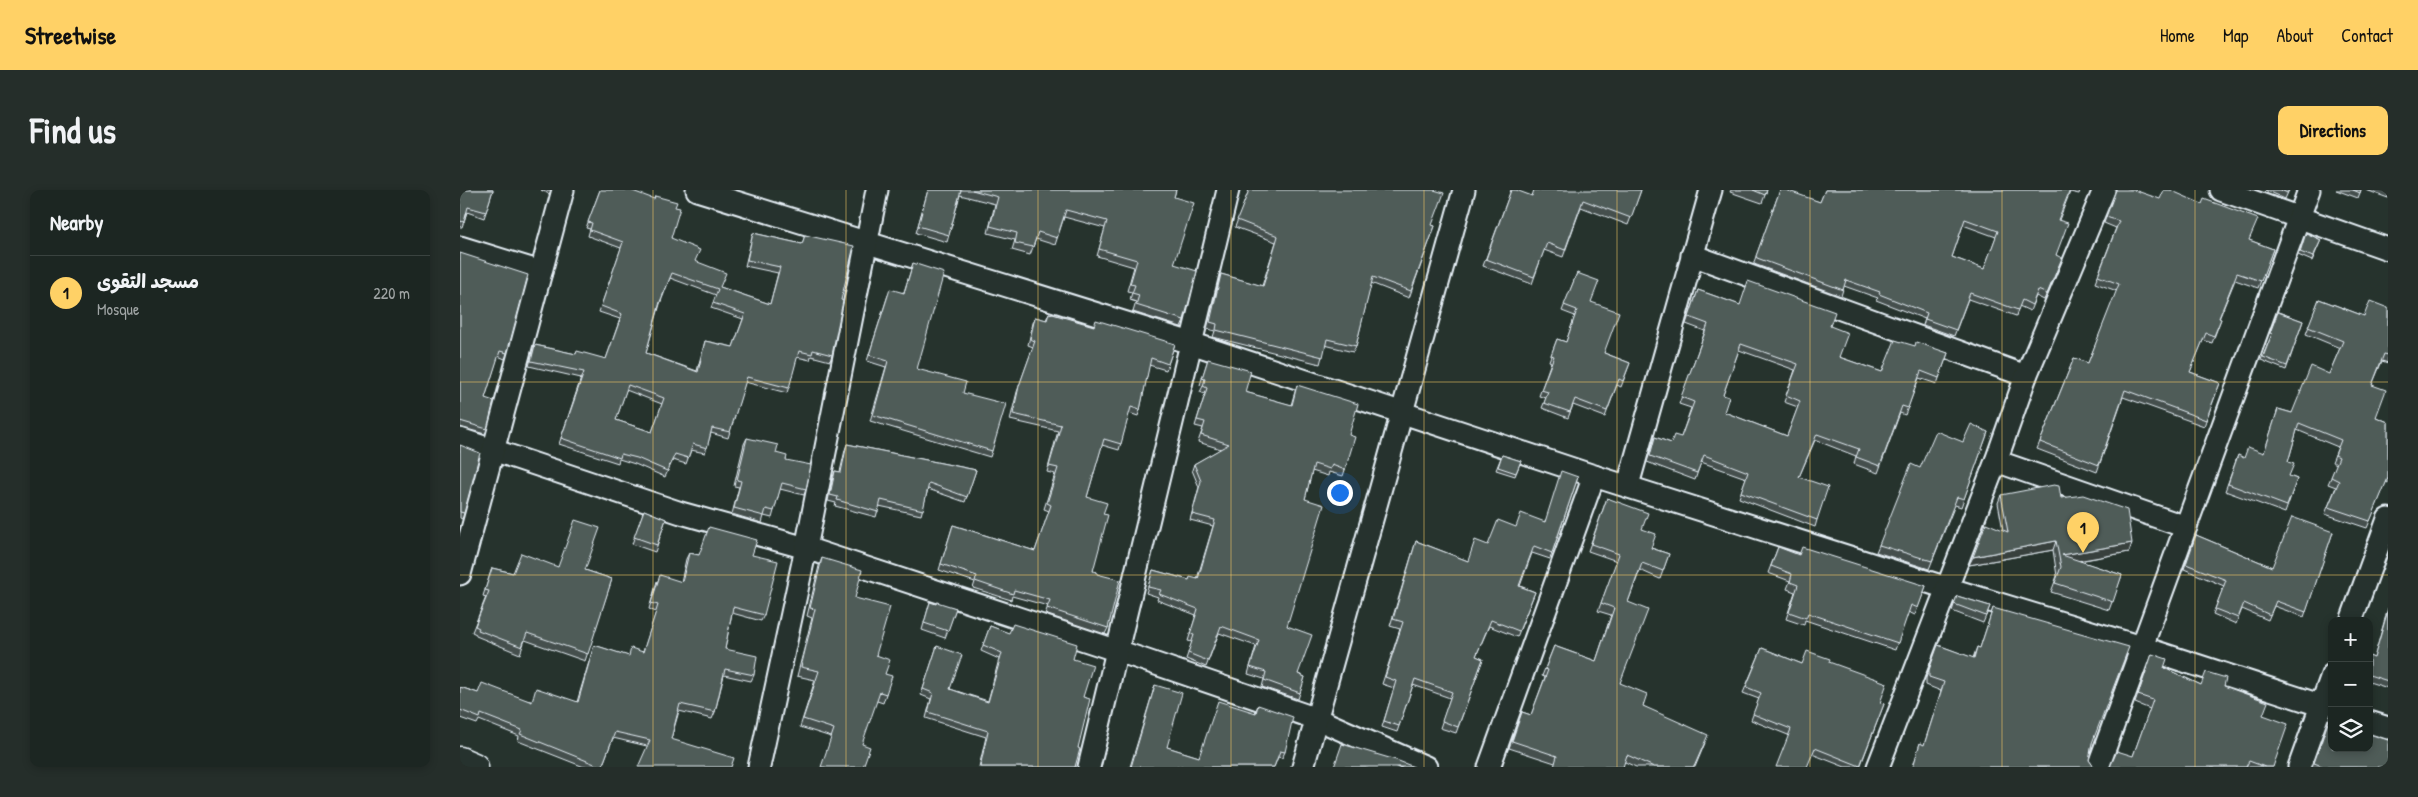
<!DOCTYPE html>
<html lang="en">
<head>
<meta charset="utf-8">
<style>
  body { margin:0; font-family:"Patrick Hand","Playpen Sans Arabic",sans-serif; background:#252e2a; color:#f1f3f6 }
  .controls { position:absolute; right:15px; bottom:15px; display:grid; overflow:hidden; border-radius:10px; box-shadow:0 2px 8px #0003 }
  .controls button { width:45px; height:45px; display:grid; place-items:center; padding:0; border:0; border-bottom:1px solid #3a4340; background:#1c2622; color:#f1f3f6; font:25px sans-serif }
  .you { position:absolute; left:879px; top:302px; width:18px; height:18px; margin:-12px; border:4px solid #fff; border-radius:50%; background:#1a73e8; box-shadow:0 0 0 8px #1a73e833 }
  .badge { display:grid; place-items:center; width:32px; height:32px; border-radius:50%; background:#ffd166; color:#111; font-size:16px; font-weight:700 }
  .pin { position:absolute; translate:-50% -41px; filter:drop-shadow(0 1px 2px #0008) }
  .pin::after { content:''; position:absolute; top:26px; width:18px; height:15px; background:inherit; clip-path:polygon(0 0,100% 0,50% 100%) }
  .list { margin:0; padding:0; list-style:none }
  h2 { display:flex; justify-content:space-between; align-items:center; height:65px; margin:0; padding:0 20px; font-size:21px }
  h2 small { font-size:16px; font-weight:400; color:#a0a5a5 }
  .list li { display:grid; grid-template-columns:32px 1fr auto; gap:15px; align-items:center; box-sizing:border-box; height:75px; padding:0 20px; border-top:1px solid #3a4340 }
  .list b { display:block; font-size:19px; white-space:nowrap }
  .list p { margin:0; font-size:16px; white-space:nowrap; color:#a0a5a5 }
  .list em { font-size:16px; font-style:normal; color:#a0a5a5 }
  .icon { flex:none; width:28px; height:28px; fill:none; stroke:currentColor; stroke-width:2; stroke-linecap:round; stroke-linejoin:round }
  .map { position:relative; flex:none; width:1928px; height:577px; overflow:hidden; border-radius:10px }
  header { display:flex; align-items:center; gap:30px; box-sizing:border-box; height:70px; padding:0 25px; background:#ffd166; color:#111 }
  header strong { font-size:24px }
  nav { display:flex; gap:28px; margin-inline-start:auto; font-size:18px }
  .intro { display:flex; align-items:center; justify-content:space-between; box-sizing:border-box; height:120px; padding:0 30px }
  h1 { margin:0; font-size:35px }
  .button { padding:12px 22px; border-radius:10px; background:#ffd166; color:#111; font-size:18px; font-weight:700 }
  main { display:flex; gap:30px; padding:0 30px }
  aside { flex:1; background:#1c2622; border-radius:10px; box-shadow:0 2px 8px #0003 }
  .map>svg:first-child { display:block }
</style>
</head>
<body>
<header>
<strong>Streetwise</strong>
<nav><a>Home</a><a>Map</a><a>About</a><a>Contact</a></nav>
</header>
<div class="intro"><h1>Find us</h1><a class="button">Directions</a></div>
<main>
<aside>
<h2>Nearby<small></small></h2>
<ul class="list">
<li><span class="badge">1</span><div><b>مسجد التقوى</b><p>Mosque</p></div><em>220 m</em></li>
</ul>
</aside>
<div class="map">
<svg width="1928" height="577" viewBox="0 0 1928 577">
  <rect width="100%" height="100%" fill="#26332d"/>
  <filter id="ink" filterUnits="userSpaceOnUse"><feTurbulence type="fractalNoise" baseFrequency=".02" numOctaves="2"/><feDisplacementMap in="SourceGraphic" scale="10" xChannelSelector="R" yChannelSelector="G"/><feConvolveMatrix kernelMatrix="1 2 1 2 8 2 1 2 1" color-interpolation-filters="sRGB"/></filter>
  <g filter="url(#ink)">
    <g fill="none" stroke-linecap="round" stroke-linejoin="round">
      <defs>
        <g id="street">
          <path d="M237,0L731,153L1134,286L1487,398L1681,457L1872,519"/>
          <path d="M1761,0L1928,59"/>
          <path d="M0,57L81,82"/>
          <path d="M1232,65L1566,186"/>
          <path d="M0,249L221,323L346,358L658,461L857,529L966,577"/>
          <path d="M1536,271L1726,337"/>
          <path d="M1168,295L1251,0"/>
          <path d="M0,384L103,0"/>
          <path d="M1891,431L1928,329"/>
          <path d="M1909,532L1928,538"/>
          <path d="M299,577L346,358L417,0"/>
          <path d="M629,577L768,0"/>
          <path d="M843,577L1004,0"/>
          <path d="M1029,577L1134,286"/>
          <path d="M1418,577L1536,271L1566,186L1644,0"/>
          <path d="M1638,577L1849,0"/>
          <path d="M1839,577L1872,485"/>
        </g>
        <path id="secondary" d="M0,571L14,577"/>
      </defs>
      <!-- street casing -->
      <use href="#street" stroke="#e8f1f8" stroke-width="25"/>
      <!-- secondary casing -->
      <use href="#secondary" stroke="#e8f1f8" stroke-width="31"/>
      <!-- street -->
      <use href="#street" stroke="#26332d" stroke-width="21"/>
      <!-- secondary -->
      <use href="#secondary" stroke="#26332d" stroke-width="28"/>
    </g>
    <!-- wall -->
    <g fill="#454f4d" stroke="#e8f1f8" fill-rule="evenodd">
      <path d="M0,0H33L24,28L7,22L2,37H0Z"/>
      <path d="M81,0H91L89,4Z"/>
      <path d="M140,0L215,17L211,48L235,71L260,97L310,114L318,83L285,76L293,43L342,54L345,45L381,110L372,165L370,171L351,166L350,170L337,167L327,203L285,192L268,248L251,243L245,263L231,260L226,274L213,270L205,287L175,274L159,269L158,273L99,254L121,188L69,176L75,155L116,164L146,169L160,129L139,122L161,58L128,46L130,39L126,38ZM210,88L256,105L251,118L283,129L273,157L245,151L237,181L186,163L200,114ZM166,200L202,214L192,242L156,230Z"/>
      <path d="M468,0H716L714,7V74L724,130L721,137L673,122L676,112L670,110L672,102L667,101L674,77L637,66L645,38L604,27L595,55L576,49L570,65L552,60L555,50L528,43L535,14L500,5L487,52L456,43Z"/>
      <path d="M789,0L975,36L949,108L911,93L896,156L893,162L865,155L860,174L753,147L755,141L747,139L759,91L761,84L802,96L816,52L775,37Z"/>
      <path d="M1051,0L1072,6L1181,0L1168,35L1121,17L1103,67L1084,60L1072,94L1023,76Z"/>
      <path d="M1271,0H1307L1302,13L1270,2Z"/>
      <path d="M1320,0L1360,12L1365,0H1620L1619,4L1610,2L1599,30L1596,65L1599,74L1584,110L1576,106L1570,121L1559,116L1556,126L1508,109L1494,146L1463,135L1465,129L1416,110L1418,108L1384,96L1381,106L1294,74V72ZM1503,35L1536,47L1524,79L1492,67Z"/>
      <path d="M1656,0L1813,59L1798,98L1775,90L1759,129H1761L1752,153L1743,150L1730,182L1760,193L1744,236L1663,207L1637,282L1577,259L1614,168L1628,173L1657,101L1635,93L1656,38L1644,33Z"/>
      <path d="M1805,0H1829L1825,9Z"/>
      <path d="M1876,0H1901L1898,8Z"/>
      <path d="M1906,0H1928V8Z"/>
      <path d="M1846,43L1861,50L1852,71L1838,65Z"/>
      <path d="M0,63L47,163L45,169L38,166L25,208L27,239L25,244L0,237Z"/>
      <path d="M453,73L457,179L503,203L532,261L530,267L410,231L426,177L407,171L428,105L444,102Z"/>
      <path d="M1117,83L1131,112L1144,163L1170,173L1161,197L1157,195L1145,227L1113,215L1108,228L1082,218L1086,208L1079,206L1091,172L1089,171L1097,149L1106,152L1115,126L1102,121Z"/>
      <path d="M1238,100L1280,115L1370,136L1379,167L1422,182L1455,156L1488,163L1477,194L1459,188L1445,225L1440,223L1418,283L1394,274L1396,266L1355,250L1339,287L1357,330L1355,337L1279,308L1286,288L1241,272L1235,290L1187,272L1195,247L1211,253L1221,247L1231,218L1219,214L1245,141L1226,134ZM1279,160L1335,180L1324,212L1338,217L1327,246L1264,222L1263,205Z"/>
      <path d="M1859,109L1904,126L1928,118V173L1922,171L1912,195L1916,227L1928,232V293L1926,292L1907,338L1865,324L1876,297L1868,294L1877,274L1872,272L1878,257L1837,240L1828,272L1829,286L1837,289L1825,323L1765,301L1778,265L1784,268L1804,263L1818,219L1832,223L1869,184L1880,158L1846,144Z"/>
      <path d="M1818,122L1843,131L1826,180L1801,170L1812,144L1810,143Z"/>
      <path d="M589,123L634,136L715,154L706,180L689,175L680,220L678,226L669,223L659,260L642,255L627,307L643,324L633,381L637,384L648,438L645,444L585,424L588,416L552,406L551,410L513,398L515,392L479,380L493,335L575,361L589,321L584,319L595,284L587,282L598,241L550,230L557,202L573,157L568,155L573,133L575,127L586,130Z"/>
      <path d="M748,169L785,202L831,215L837,195L889,245L885,280L883,286L869,282L868,286L852,281L845,309L827,436L838,484L845,487L838,509L802,497L804,489L788,484L796,456L759,443L746,477L726,469L732,452L728,451L736,425L697,410L698,407L686,403L693,380L729,390L737,389L753,336L730,330L739,297L732,280L734,274L761,259L738,252L743,238L735,236L745,204L740,202L743,196L740,195Z"/>
      <path d="M1528,242L1501,317L1495,315L1469,379L1416,362L1419,355L1460,278L1503,252Z"/>
      <path d="M287,248L316,263L326,270L346,299L344,305L320,299L312,328L304,326L302,333L272,324L279,297L274,296L284,254Z"/>
      <path d="M387,254L516,280L505,312L468,299L461,325L419,316L416,327L375,316L376,313L368,311L373,287L375,281L380,282L385,260Z"/>
      <path d="M0,255L4,323L2,329L0,328Z"/>
      <path d="M1042,265L1061,271L1055,286L1036,280Z"/>
      <path d="M1118,287L1090,369L1072,363L1060,396L1075,402L1057,447L1029,436L1016,466L1023,469L996,543L980,538L990,508L953,495L937,542L922,537L934,498L922,494L940,439L930,436L956,351L1008,371L1028,355L1084,332Z"/>
      <path d="M1541,305L1601,308L1669,362L1619,371L1662,385L1649,420L1591,402L1597,386L1593,360L1509,375L1543,340L1538,313Z"/>
      <path d="M1147,308L1182,339L1191,358L1209,364L1200,389L1180,380L1168,412L1160,493L1183,516L1245,553L1235,577H1176L1165,572L1095,573L1049,558L1062,522L1071,525L1085,487L1082,486L1094,456L1136,471L1151,425L1138,421L1157,371L1128,361Z"/>
      <path d="M184,320L206,329L195,362L172,354Z"/>
      <path d="M1873,342L1844,427L1814,416L1808,430L1782,419L1776,434L1753,424L1764,396L1724,379L1736,345L1812,377Z"/>
      <path d="M1318,357L1339,365L1466,396L1455,425L1448,422L1435,460L1345,430L1344,435L1326,429L1335,402L1327,399L1330,391L1308,383Z"/>
      <path d="M229,363L239,365H292L304,425L301,431L272,423L265,459L294,485L291,491L264,485L255,522L252,529L219,521L211,549L187,556L153,548L142,577H124L58,551L59,546L19,530L17,534L0,528V497L18,503L71,511L117,512L134,455L168,466L183,462L196,422L189,419L197,391L221,392L226,369Z"/>
      <path d="M362,368L395,408L416,465L425,484L426,504L423,513L417,511L371,547L340,537L355,490L337,486L352,428L347,426L359,376Z"/>
      <path d="M98,377L125,380L152,389L125,471L65,450L60,464L16,446V444L12,442L26,407L23,406L32,378L53,383Z"/>
      <path d="M1497,406L1530,416L1523,433L1492,421Z"/>
      <path d="M470,412L496,418L485,448L462,440Z"/>
      <path d="M1533,418L1632,553L1629,570L1634,577H1453L1460,553L1464,555L1481,501L1466,495V488L1478,455L1513,468L1517,457L1520,458Z"/>
      <path d="M1928,418V498L1909,492V466L1914,468Z"/>
      <path d="M530,436L613,469L623,507L618,558L615,577H519L526,547L466,528L471,509L461,505L477,456L490,499L528,511L539,469L521,461Z"/>
      <path d="M1302,458L1342,474L1369,472L1420,513L1424,514L1400,577H1385L1352,564L1328,545L1291,530L1299,509L1283,503Z"/>
      <path d="M1692,464L1704,478L1741,495L1764,496L1803,525L1813,577H1650L1673,566L1690,519L1675,513Z"/>
      <path d="M695,495L707,557L739,567L795,523L798,515L825,562L822,568L818,567L814,577H670Z"/>
      <path d="M1871,524L1928,577H1852Z"/>
    </g>
    <!-- shaded-wall -->
    <g fill="#38403e" stroke="#e8f1f8">
      <path d="M1596,351L1593,360L1509,375L1513,367Z"/>
      <path d="M1672,353L1669,362L1600,374L1602,365Z"/>
    </g>
    <!-- building -->
    <g fill="#505c59" stroke="#e8f1f8" fill-rule="evenodd">
      <path d="M0,0H33L26,22L8,17L4,32L0,31Z"/>
      <path d="M140,0H170L194,9L195,6L217,12L215,17L220,18L211,48L240,60L235,71L266,83L260,97L310,114L320,77L287,70L293,43L342,54L345,45L394,56L381,110L383,111L372,165L353,160L352,164L339,161L329,198L287,187L270,242L252,238L247,258L233,254L228,268L215,264L207,281L177,268L161,264L160,268L101,248L124,182L71,171L75,155L116,164L117,161L146,169L162,124L141,116L163,52L130,40L132,33L128,32ZM212,83L258,99L253,113L285,124L273,157L245,151L238,182L186,163L200,112ZM168,195L204,208L192,242L156,230Z"/>
      <path d="M468,0H501L489,45L458,36Z"/>
      <path d="M512,0H716L714,7L734,13L714,74L737,81L724,130L676,115L679,105L672,103L675,95L670,94L677,70L639,59L647,31L606,20L597,48L578,42L573,57L555,53L557,43L530,36L538,7Z"/>
      <path d="M789,0H974L984,3L972,35L975,36L951,101L913,87L896,156L867,149L863,167L756,140L757,134L750,132L761,84L803,96L818,46L777,30Z"/>
      <path d="M1051,0H1056L1072,6L1074,0H1181L1171,28L1123,10L1105,60L1087,53L1074,87L1026,69Z"/>
      <path d="M1293,0H1307L1305,5Z"/>
      <path d="M1320,0H1326L1360,12L1365,0H1610L1598,30L1608,33L1596,65L1602,68L1587,104L1578,100L1572,115L1562,110L1558,120L1510,103L1496,140L1465,129L1467,123L1419,104L1420,102L1386,90L1383,100L1297,68L1296,66ZM1505,29L1538,41L1524,79L1492,67Z"/>
      <path d="M1656,0H1674L1700,9L1704,0H1710L1742,14L1744,9L1798,29L1789,50L1813,59L1801,91L1777,83L1759,128L1761,129L1754,146L1746,143L1730,182L1760,193L1746,230L1665,200L1639,275L1580,252L1614,168L1628,173L1659,94L1638,86L1659,31L1646,27Z"/>
      <path d="M1821,0H1829L1827,3Z"/>
      <path d="M1893,0H1901L1900,3Z"/>
      <path d="M1846,43L1861,50L1853,67L1840,62Z"/>
      <path d="M0,63L68,85L47,163L40,161L25,208L34,211L27,239L0,231Z"/>
      <path d="M453,73L484,83L457,179L506,192L503,203L546,214L532,261L413,225L428,171L409,165L430,99L444,103Z"/>
      <path d="M1117,83L1139,91L1131,112L1159,122L1144,163L1170,173L1163,191L1159,189L1147,221L1115,209L1110,222L1084,213L1088,202L1081,200L1094,166L1091,165L1097,149L1106,152L1117,120L1104,115Z"/>
      <path d="M1288,91L1375,122L1370,136L1388,143L1379,167L1422,182L1435,150L1455,156L1456,152L1488,163L1479,188L1461,181L1448,218L1442,216L1420,276L1396,267L1399,259L1357,244L1339,287L1368,297L1357,330L1281,302L1288,282L1244,265L1237,283L1190,266L1195,247L1211,253L1214,245L1221,247L1234,212L1221,207L1248,134L1229,127L1238,100L1280,115ZM1281,154L1338,174L1326,205L1340,211L1327,246L1264,222L1269,207L1263,205Z"/>
      <path d="M1859,109L1904,126L1910,111L1928,118V165L1924,164L1912,195L1926,200L1916,227L1928,232V288L1910,331L1868,317L1879,291L1871,287L1879,267L1875,265L1881,250L1839,233L1828,272L1834,274L1829,286L1837,289L1827,316L1768,294L1778,265L1784,268L1788,257L1804,263L1818,219L1832,223L1851,176L1869,184L1883,151L1848,137Z"/>
      <path d="M1818,122L1843,131L1827,176L1803,167L1813,141L1811,140Z"/>
      <path d="M589,123L634,136L636,130L715,154L708,174L691,168L680,220L671,217L661,254L644,249L627,307L647,313L643,324L648,325L633,381L637,382V384L660,390L648,438L587,418L590,410L554,400L553,404L515,391L517,386L481,374L493,335L575,361L591,315L587,313L598,278L589,276L601,235L553,224L559,196L575,151L570,149L575,127L587,130Z"/>
      <path d="M748,169L791,181L785,202L832,215L837,195L898,214L889,245L895,247L885,280L872,275L870,279L854,274L845,309L864,315L827,436L852,445L838,484L845,487L840,503L804,490L806,482L790,477L799,450L761,436L748,471L728,463L734,445L730,444L738,419L699,404L701,400L688,397L693,380L729,390L730,387L738,389L755,330L732,324L741,291L734,274L769,254L741,245L745,232L737,230L747,198L743,196L745,189L742,188Z"/>
      <path d="M1511,234L1528,242L1504,309L1497,307L1472,371L1419,355L1451,274L1460,278L1476,241L1503,252Z"/>
      <path d="M287,248L318,255L316,263L327,266L326,270L351,275L346,299L322,293L314,321L306,319L304,326L274,318L281,291L277,290Z"/>
      <path d="M387,254L516,280L507,307L469,293L463,320L421,310L418,322L377,310L378,307L370,305L375,281L381,282Z"/>
      <path d="M0,255L20,263L4,323L0,322Z"/>
      <path d="M1042,265L1061,271L1056,283L1038,277Z"/>
      <path d="M1101,281L1118,287L1092,363L1074,356L1059,396L1075,402L1059,441L1031,430L1016,466L1023,469L998,537L982,531L992,502L955,489L939,536L924,531L936,491L925,487L943,432L933,429L956,351L1008,371L1015,350L1028,355L1038,330L1056,337L1061,323L1085,332Z"/>
      <path d="M1594,295L1599,296L1601,308L1623,305L1667,320L1672,353L1602,365L1662,385L1653,412L1595,393L1601,377L1596,351L1513,367L1526,333L1548,342L1541,305Z"/>
      <path d="M1147,308L1188,323L1182,339L1196,344L1191,358L1209,364L1203,381L1182,373L1168,412L1188,420L1160,493L1187,504L1183,516L1248,545L1234,577H1194L1167,565L1163,577H1094L1097,566L1052,551L1062,522L1071,525L1088,480L1085,479L1094,456L1136,471L1154,418L1141,413L1159,364L1131,354Z"/>
      <path d="M184,320L206,329L197,355L174,347Z"/>
      <path d="M1832,327L1873,342L1846,422L1816,411L1810,425L1784,413L1778,428L1755,419L1766,390L1726,374L1736,345L1812,377Z"/>
      <path d="M115,330L140,338L125,380L152,389L128,464L67,443L62,457L18,440L19,438L15,436L29,401L25,400L32,378L53,383L61,363L98,377Z"/>
      <path d="M249,337L297,350L292,365L318,371L304,425L273,417L265,459L297,466L294,485L265,479L255,522L220,514L211,549L274,568L271,577H178L190,550L155,542L142,577L60,544L62,540L21,524L20,528L0,520V497L18,503L22,493L72,512L76,498L118,512L134,455L169,466L171,458L183,462L198,415L191,413L200,385L222,392L229,363L239,365Z"/>
      <path d="M1318,357L1339,365L1342,357L1466,396L1458,418L1451,415L1438,453L1348,423L1346,428L1329,422L1338,395L1330,392L1332,384L1311,376Z"/>
      <path d="M362,368L402,380L395,408L430,417L416,465L430,470L425,484L432,486L426,504L420,502L402,554L410,557L403,577H361L374,539L343,529L359,481L341,477L355,419L350,418Z"/>
      <path d="M1497,406L1530,416L1526,426L1494,414Z"/>
      <path d="M470,412L476,414L477,412L496,418L488,441L464,433Z"/>
      <path d="M1533,418L1669,457L1632,553L1629,570L1634,577H1453L1460,553L1464,555L1484,492L1469,487V480L1478,455L1514,468L1517,457L1520,458Z"/>
      <path d="M1928,420V491L1909,485V466L1914,468Z"/>
      <path d="M553,434L617,454L613,469L633,475L623,507L630,509L618,558L620,559L615,577H520L528,541L468,522L473,503L463,499L477,456L502,465L490,499L528,512L542,463L523,455L530,436L549,443Z"/>
      <path d="M1302,458L1342,474L1347,461L1370,469L1369,472L1427,493L1420,513L1424,514L1400,576L1355,558L1347,577H1316L1331,539L1293,524L1301,503L1286,497Z"/>
      <path d="M1692,464L1707,469L1704,478L1741,495L1746,482L1766,488L1764,496L1808,512L1803,525L1828,534L1813,577H1805L1789,571L1786,577H1650L1657,561L1673,566L1693,510L1678,505Z"/>
      <path d="M695,495L722,503L707,557L739,567L758,511L796,523L798,515L833,527L825,562L820,561L814,577H671Z"/>
      <path d="M1871,524L1872,558H1909V544L1928,550V577H1862V576L1854,573Z"/>
      <path d="M882,554L936,570L954,577H874Z"/>
    </g>
  </g>
  <!-- grid -->
  <path fill="none" stroke="#ffd166" stroke-width="1" stroke-opacity="0.55" d="M193,0V577M386,0V577M578,0V577M771,0V577M964,0V577M1157,0V577M1350,0V577M1542,0V577M1735,0V577M0,192H1928M0,385H1928"/>
</svg>
<div class="controls">
<button>+</button>
<button>−</button>
<button><svg class="icon" aria-label="layers" viewBox="0 0 24 24"><path d="M12 4l9 5-9 5-9-5zM3 14l9 5 9-5"/></svg></button>
</div>
<div class="you"></div>
<div class="pin badge" style="left:1623px;top:363px">1</div>
</div>
</main>
</body>
</html>
